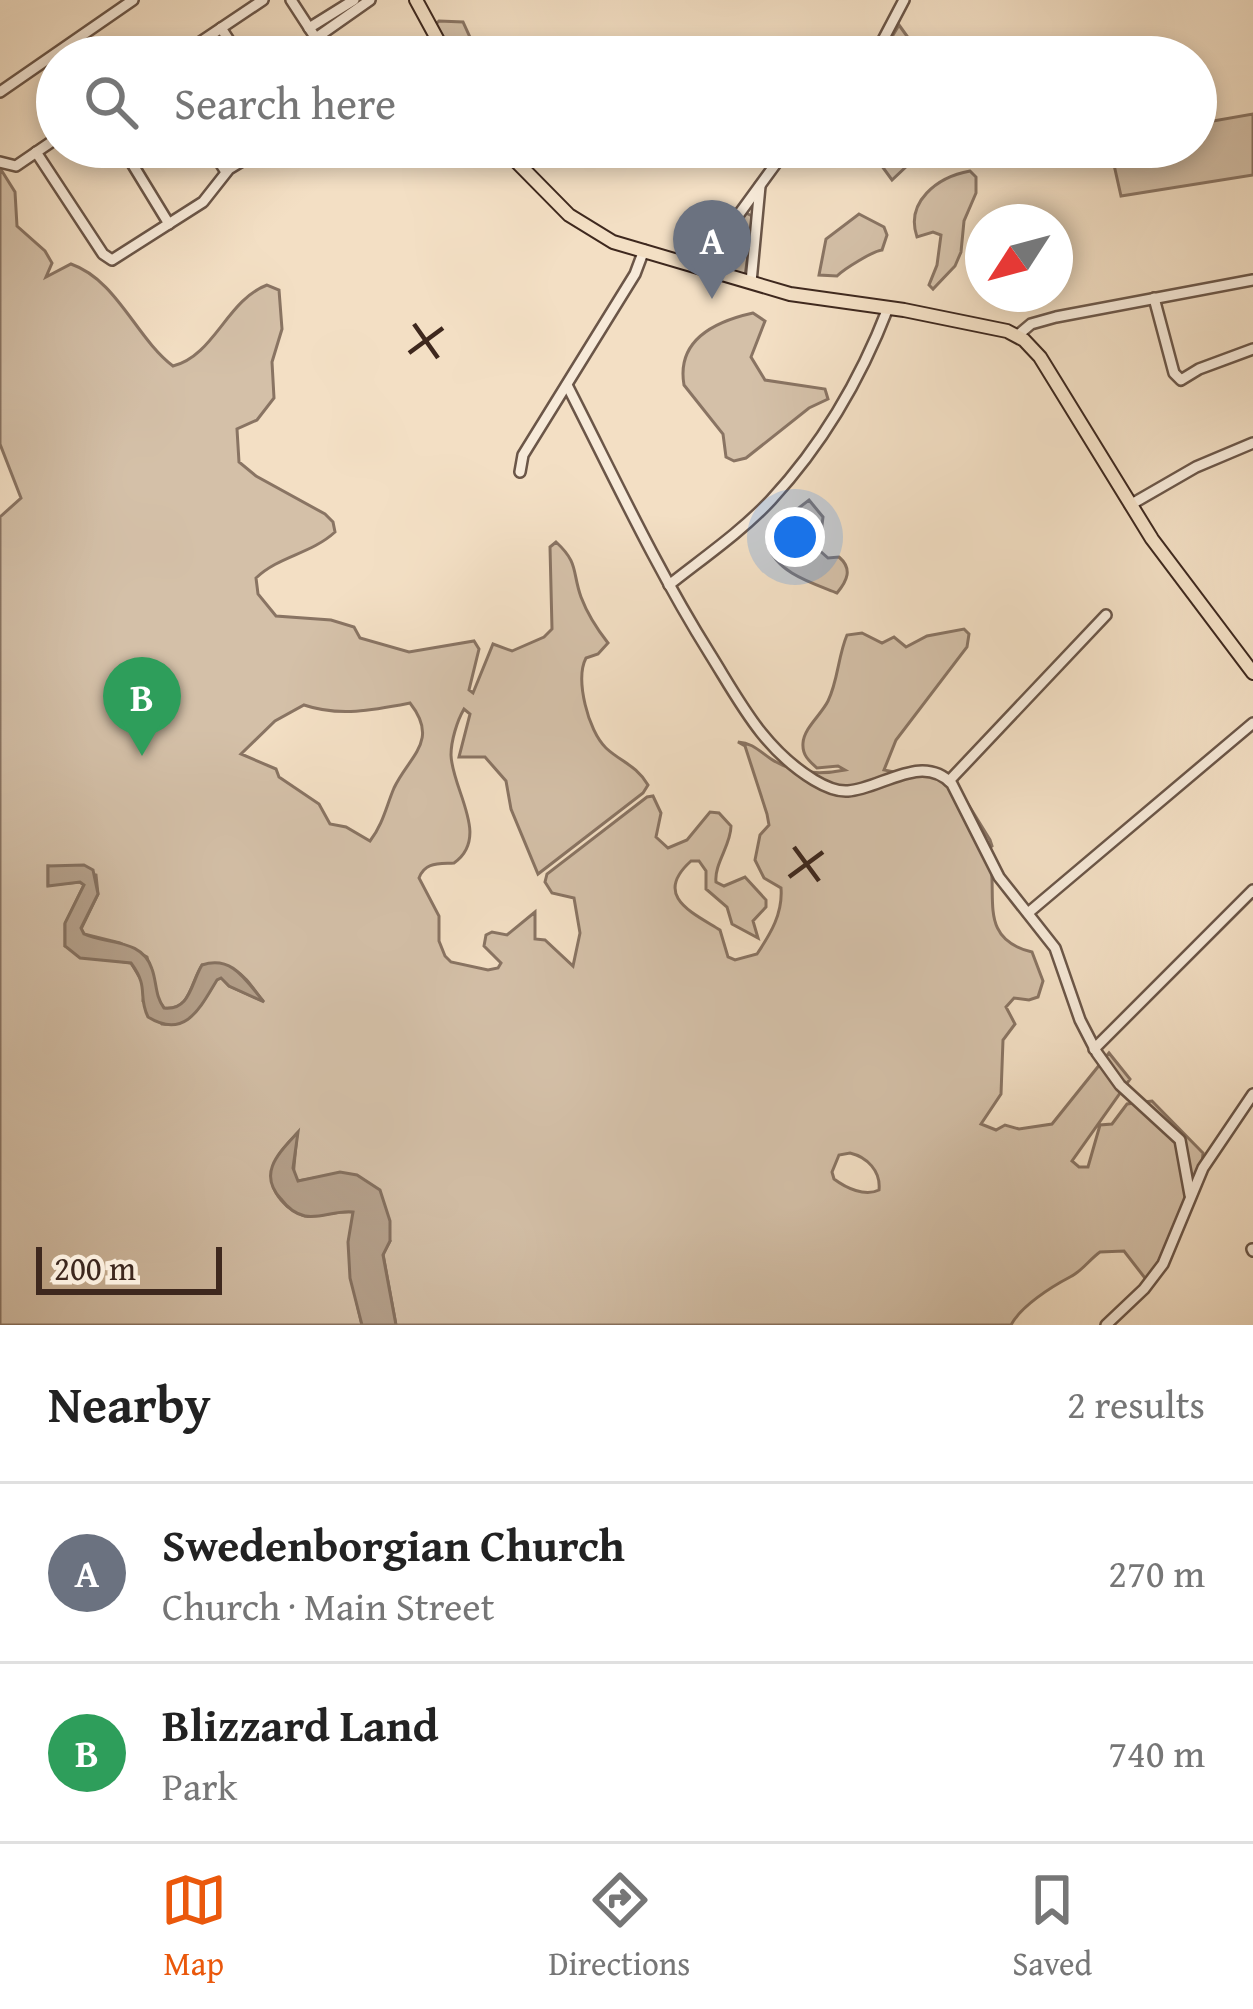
<!DOCTYPE html>
<html lang="en">
<head>
<meta charset="utf-8">
<style>
  body { margin:0; font-family:"Gentium Book Plus",serif; background:#f6f6f6; color:#222 }
  .compass { position:absolute; left:965px; top:204px; width:108px; height:108px; border-radius:50%; background:#fff; box-shadow:0 6px 18px #0003; rotate:234deg }
  .scale { position:absolute; left:36px; bottom:30px; width:186px; box-sizing:border-box; padding-left:12px; border:6px solid #3e281e; border-top:0; font-size:33px; line-height:42px; white-space:nowrap; color:#3e281e; -webkit-text-stroke:9px #f7ead9; paint-order:stroke }
  .you { position:absolute; left:795px; top:537px; width:42px; height:42px; margin:-30px; border:9px solid #fff; border-radius:50%; background:#1a73e8; box-shadow:0 0 0 18px #1a73e833 }
  .badge { display:grid; place-items:center; width:78px; height:78px; border-radius:50%; background:#ea580c; color:#fff; font-size:39px; font-weight:700 }
  .pin { position:absolute; translate:-50% -99px; filter:drop-shadow(0 3px 6px #0008) }
  .pin::after { content:''; position:absolute; top:63px; width:42px; height:36px; background:inherit; clip-path:polygon(0 0,100% 0,50% 100%) }
  .list { margin:0; padding:0; list-style:none }
  h2 { display:flex; justify-content:space-between; align-items:center; height:156px; margin:0; padding:0 48px; font-size:51px }
  h2 small { font-size:39px; font-weight:400; color:#767676 }
  .list li { display:grid; grid-template-columns:78px 1fr auto; gap:36px; align-items:center; box-sizing:border-box; height:180px; padding:0 48px; border-top:3px solid #e0e0e0 }
  .list b { display:block; font-size:45px; white-space:nowrap }
  .list p { margin:0; font-size:39px; white-space:nowrap; color:#767676 }
  .list em { font-size:39px; font-style:normal; color:#767676 }
  .icon { flex:none; width:66px; height:66px; fill:none; stroke:currentColor; stroke-width:2; stroke-linecap:round; stroke-linejoin:round }
  .map { position:relative; flex:none; width:1253px; height:1325px; overflow:hidden }
  .search { position:absolute; background:#fff; box-shadow:0 6px 18px #0003; left:36px; right:36px; top:36px; height:132px; display:flex; align-items:center; gap:30px; box-sizing:border-box; padding:0 42px; border-radius:66px; color:#767676; font-size:45px }
  .sheet { height:516px; background:#fff }
  nav { display:flex; justify-content:space-around; align-items:center; box-sizing:border-box; height:168px; border-top:3px solid #e0e0e0; background:#fff; font-size:33px; color:#767676 }
  nav a { display:grid; justify-items:center; gap:6px }
  nav .on { color:#ea580c }
  .map>svg:first-child { display:block }
</style>
</head>
<body>
<div class="map">
<svg width="1253" height="1325" viewBox="0 0 1253 1325">
  <rect width="100%" height="100%" fill="#f3dfc4"/>
  <filter id="stains"><feTurbulence type="fractalNoise" baseFrequency=".00167" numOctaves="4"/><feColorMatrix values="0 0 0 0 .2 0 0 0 0 .09 0 0 0 0 .02 0 0 0 .5 -.17"/></filter>
  <radialGradient id="worn" r=".72"><stop offset=".6" stop-color="#630" stop-opacity="0"/><stop offset="1" stop-color="#630" stop-opacity=".3"/></radialGradient>
  <!-- green -->
  <g fill="#d4c0a8" stroke="#897463" stroke-width="3" fill-rule="evenodd">
    <path d="M439,21L463,22L479,57H452L435,25Z"/>
    <path d="M899,25L922,57H880Z"/>
    <path d="M1253,114V175L1121,196L1110,147H1196V124Z"/>
    <path d="M868,147H927L892,180Z"/>
    <path d="M0,168L15,192L17,226L45,251L52,263L46,277L71,264C117,280 136,338 173,366C214,356 227,300 267,285L279,290L282,329L272,362L274,398L257,420L237,429L239,462L256,476L325,514L333,522L335,532C311,554 279,556 256,578L258,594L276,616L331,620L354,627L360,638L409,652L474,641L479,649L469,690L473,693L493,644L512,651L544,637L552,629L550,547L556,542C579,563 572,572 581,597C587,613 597,629 608,643L598,654L586,658C575,679 588,731 606,748C621,762 636,765 648,785L643,793L538,874L511,809L506,781L485,757H459L470,714L464,709C457,721 451,741 451,755C452,790 491,837 454,863C438,864 425,862 419,878L439,916V941L445,956L451,962L488,970L498,968L501,963L484,946L486,935L492,932L507,935L535,912V939L545,940L573,966L580,933L574,898L552,893L545,882L547,874L647,797L653,796L661,813L656,837L668,848L687,840L710,812L719,813L731,826C731,845 714,864 716,882L724,886L745,877L766,900V907L753,921L758,938L732,924L727,907L706,889V871L699,861H691C652,896 693,913 720,930L728,957L735,960L757,954C771,933 783,913 781,888L764,878L755,860L760,835L769,825L767,814L745,746L738,742C753,743 759,751 771,759C794,774 820,775 845,770L838,766L817,768C809,761 802,755 803,743C804,728 821,715 828,701C838,681 838,656 847,635L862,633L882,643L894,637L906,647L927,636L964,629L969,634L967,647L896,740L884,770L899,773L921,766L943,782L955,783L990,840L992,846L987,850C1002,889 973,938 1032,952L1043,981L1038,997L1029,1000L1014,998L1006,1007L1015,1024L1003,1040L1001,1094L981,1124L996,1130L1005,1125L1019,1129L1052,1124L1109,1053L1130,1079L1072,1161L1079,1167H1088L1100,1125L1112,1124L1127,1104L1152,1101L1203,1153L1201,1178L1148,1282L1124,1251L1100,1252C1090,1259 1081,1272 1070,1277C1051,1287 1021,1306 1011,1325H396L383,1254L390,1241L320,1177L298,1181L293,1177L297,1134C273,1156 259,1182 288,1207C293,1210 299,1215 305,1216C321,1217 337,1210 354,1212C348,1256 351,1282 362,1325H0V517L21,498L0,444ZM410,703C440,741 409,756 394,788C386,807 383,824 370,841L346,827L330,824L319,804L279,777L276,769L241,754L275,721L304,705C339,717 374,710 410,703ZM48,866L96,875L98,894L81,929L84,934L120,943L147,957L158,999L164,1008C191,1011 190,983 202,965C239,964 242,974 263,1001L229,986L222,978L217,979C202,1003 193,1027 162,1024L143,1001L145,986L131,963L94,957L65,946V924L84,885L80,882L48,885ZM850,1153C867,1157 881,1171 879,1190C865,1197 846,1188 834,1179L832,1172L839,1155Z"/>
    <path d="M970,171L976,177V193L964,221L961,252L955,266L933,289L929,285L937,265L941,235L933,232L917,237C905,202 937,177 970,171Z"/>
    <path d="M746,213L754,217L745,275L714,265L710,259L739,215Z"/>
    <path d="M859,214L884,227L887,235L882,250C873,251 844,269 837,276L819,275L826,239Z"/>
    <path d="M753,313L765,321L751,357L765,380L825,389L828,399L809,408L746,458L734,461L726,457L723,434L684,385C676,339 717,321 753,313Z"/>
    <path d="M809,500L823,517L819,550L828,558L839,557C853,569 847,581 837,593C812,583 777,573 768,545L773,538L786,540L791,537L796,510Z"/>
  </g>
  <!-- water -->
  <g fill="#b5a18c" stroke="#857160" stroke-width="3">
    <path d="M84,865L93,870L98,894L81,928L84,934C107,945 142,938 152,969C157,983 155,996 164,1008C190,1011 191,983 202,965C233,955 246,981 264,1002L229,986L221,978L217,980C200,1008 185,1040 148,1017C137,994 150,989 131,963L80,958L65,946V923L84,885L80,882L48,886V866Z"/>
    <path d="M298,1132L293,1168L298,1181L340,1172L357,1175L380,1190L390,1221V1241L383,1255L396,1325H362L350,1278L348,1242L353,1212C336,1210 320,1219 305,1216C295,1214 287,1207 281,1199C257,1173 279,1153 298,1132Z"/>
  </g>
  <g fill="none" stroke-linecap="round" stroke-linejoin="round">
    <defs>
      <g id="minor">
        <path d="M291,0L328,57"/>
        <path d="M221,28L240,57"/>
        <path d="M309,28L354,0"/>
        <path d="M316,38L370,0"/>
        <path d="M178,57L263,0"/>
        <path d="M874,57L904,0"/>
        <path d="M0,92L133,0"/>
        <path d="M122,147L169,224"/>
        <path d="M210,147L226,172"/>
        <path d="M36,152L103,254L112,260L203,202L229,169L265,147"/>
        <path d="M0,162L16,166L57,138"/>
        <path d="M702,265L788,147"/>
        <path d="M751,282L760,186"/>
        <path d="M1154,298L1174,373L1181,380L1199,369L1253,349"/>
        <path d="M1018,335L1031,324L1056,317L1253,280"/>
        <path d="M567,385C613,475 656,568 710,654C740,702 763,749 814,780C824,786 836,792 848,791C881,789 922,752 952,784L999,877L1055,948L1080,1020L1097,1053L1120,1085L1180,1140L1190,1195"/>
        <path d="M520,472L523,455L635,274L644,250"/>
        <path d="M1130,505L1196,467L1253,443"/>
        <path d="M669,585C703,558 741,532 771,500C822,445 861,378 888,308"/>
        <path d="M949,781L1106,615"/>
        <path d="M1028,913L1253,723"/>
        <path d="M1094,1049L1253,890"/>
        <path d="M1252,1249L1253,1251"/>
        <path d="M1106,1325L1144,1289L1163,1264L1203,1168L1253,1094"/>
      </g>
      <g id="major">
        <path d="M416,0L447,57"/>
        <path d="M502,147L569,215L613,242L790,294L904,310L1007,331L1024,340L1040,357L1152,539L1253,673"/>
      </g>
    </defs>
    <!-- minor casing -->
    <use href="#minor" stroke="#6b5648" stroke-width="14"/>
    <!-- major casing -->
    <use href="#major" stroke="#3e281e" stroke-width="16"/>
    <!-- minor -->
    <use href="#minor" stroke="#f7ead9" stroke-width="9"/>
    <!-- major -->
    <use href="#major" stroke="#f3dfc4" stroke-width="12"/>
  </g>
  <!-- ticks -->
  <path fill="none" stroke="#3e281e" stroke-width="4.5" d="M414,324L438,358M409,353L443,328M794,847L819,881M789,877L823,852"/>
  <rect width="100%" height="100%" filter="url(#stains)"/>
  <rect width="100%" height="100%" fill="url(#worn)"/>
</svg>
<svg class="compass" viewBox="-18 -18 36 36"><path d="M0-13l5 13h-10z" fill="#e53935"/><path d="M0 13l5-13h-10z" fill="#767676"/></svg>
<div class="scale">200 m</div>
<div class="you"></div>
<div class="pin badge" style="left:712px;top:299px;background:#6b7280">A</div>
<div class="pin badge" style="left:142px;top:756px;background:#2e9e5b">B</div>
<div class="search"><svg class="icon" aria-label="search" viewBox="0 0 24 24"><circle cx="10" cy="10" r="6"/><path d="M15 15l6 6"/></svg>Search here</div>
</div>
<section class="sheet">
<h2>Nearby<small>2 results</small></h2>
<ul class="list">
<li><span class="badge" style="background:#6b7280">A</span><div><b>Swedenborgian Church</b><p>Church · Main Street</p></div><em>270 m</em></li>
<li><span class="badge" style="background:#2e9e5b">B</span><div><b>Blizzard Land</b><p>Park</p></div><em>740 m</em></li>
</ul>
</section>
<nav>
<a class="on"><svg class="icon" aria-label="map" viewBox="0 0 24 24"><path d="M3 6l6-2 6 2 6-2v14l-6 2-6-2-6 2zM9 4v14M15 6v14"/></svg>Map</a>
<a><svg class="icon" aria-label="directions" viewBox="0 0 24 24"><path d="M12 3l9 9-9 9-9-9zM9 14v-3h6M13 9l2 2-2 2"/></svg>Directions</a>
<a><svg class="icon" aria-label="saved" viewBox="0 0 24 24"><path d="M7 4h10v16l-5-4-5 4z"/></svg>Saved</a>
</nav>
</body>
</html>
